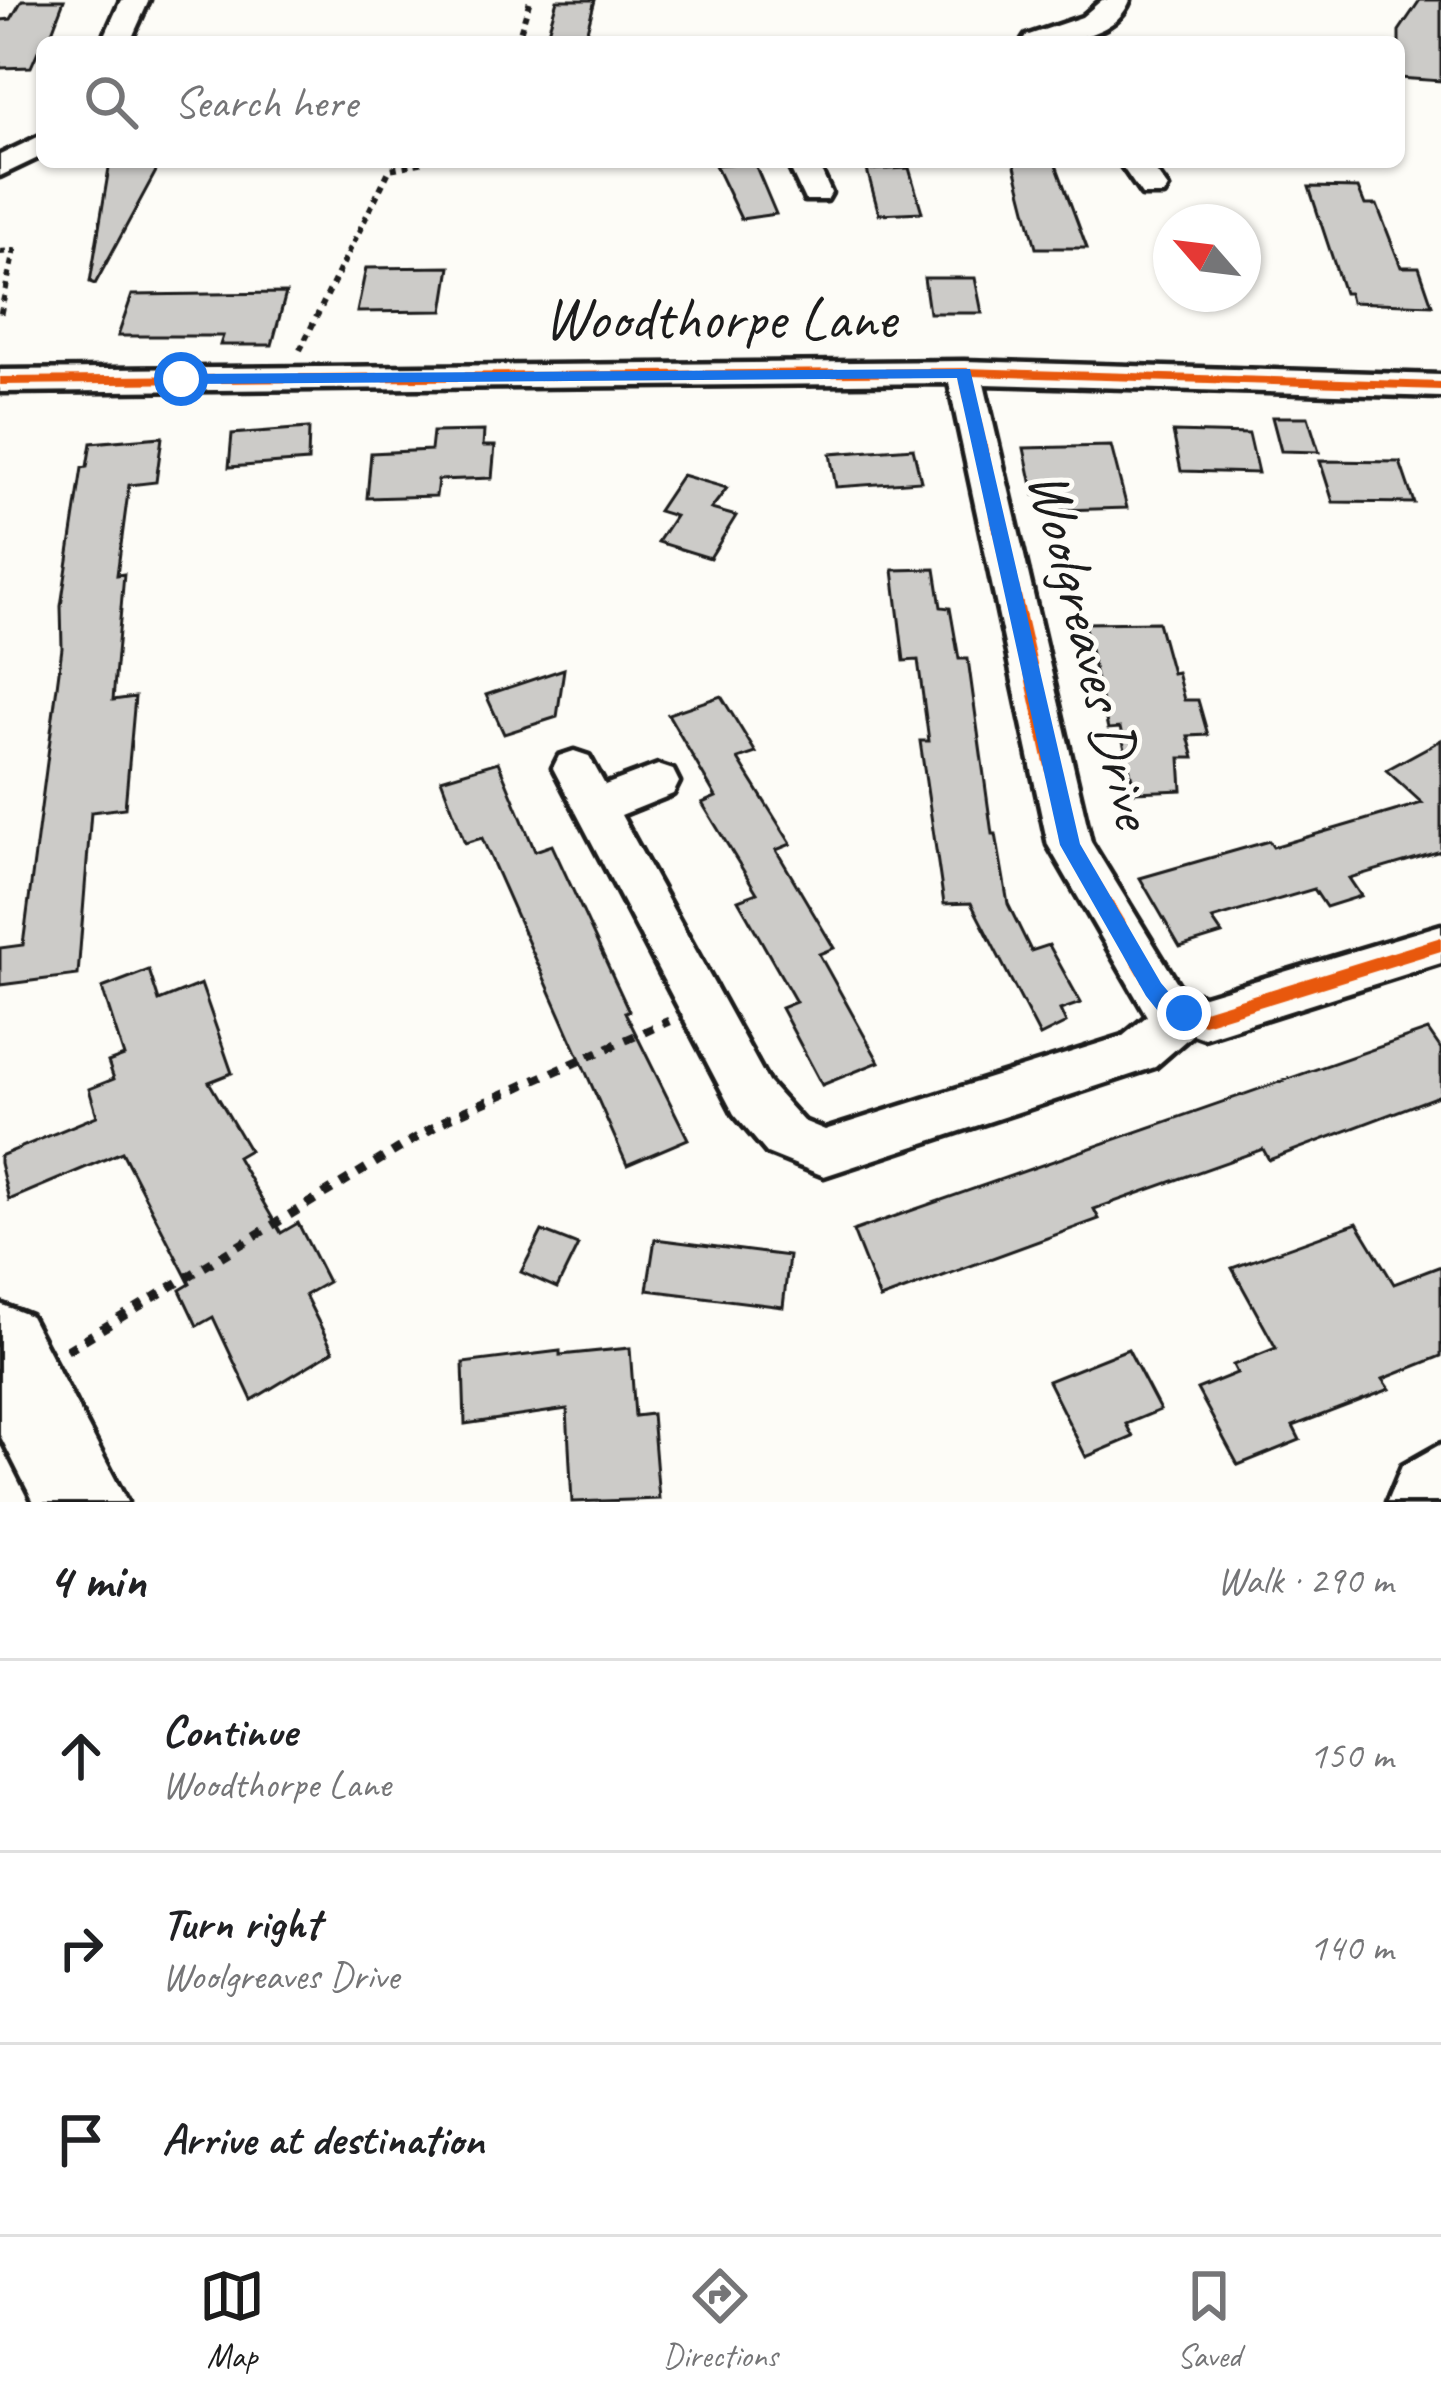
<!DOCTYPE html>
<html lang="en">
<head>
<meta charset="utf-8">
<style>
  body { margin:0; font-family:Caveat,sans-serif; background:#f6f6f6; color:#202124 }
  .compass { position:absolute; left:1153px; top:204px; width:108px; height:108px; border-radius:50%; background:#fff; box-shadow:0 3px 9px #0004; rotate:298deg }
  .stop { position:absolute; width:36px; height:36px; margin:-27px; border:9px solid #1a73e8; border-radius:50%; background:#fff }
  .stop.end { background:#1a73e8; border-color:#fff; box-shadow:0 3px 12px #0008 }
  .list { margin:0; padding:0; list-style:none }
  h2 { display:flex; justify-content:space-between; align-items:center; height:156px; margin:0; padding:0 48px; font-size:51px }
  h2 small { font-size:39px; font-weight:400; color:#757577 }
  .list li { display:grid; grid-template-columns:78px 1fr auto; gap:36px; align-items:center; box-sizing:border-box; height:192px; padding:0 48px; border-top:3px solid #e0e0e0 }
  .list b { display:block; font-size:45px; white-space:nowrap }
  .list p { margin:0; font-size:39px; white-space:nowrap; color:#757577 }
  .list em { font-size:39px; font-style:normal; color:#757577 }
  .icon { flex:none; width:66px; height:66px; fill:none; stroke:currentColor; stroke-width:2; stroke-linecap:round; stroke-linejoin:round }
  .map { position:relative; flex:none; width:1441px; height:1502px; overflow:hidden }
  .search { position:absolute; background:#fff; box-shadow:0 3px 9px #0004; left:36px; right:36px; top:36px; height:132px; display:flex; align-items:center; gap:30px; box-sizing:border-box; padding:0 42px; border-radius:18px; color:#757577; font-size:45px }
  .sheet { height:732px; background:#fff }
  nav { display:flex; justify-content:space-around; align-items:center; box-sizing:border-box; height:168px; border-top:3px solid #e0e0e0; background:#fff; font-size:33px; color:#757577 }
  nav a { display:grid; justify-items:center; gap:6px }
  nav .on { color:#1c1c1c }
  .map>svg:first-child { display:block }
</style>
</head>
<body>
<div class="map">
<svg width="1441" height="1502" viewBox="0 0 1441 1502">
  <rect width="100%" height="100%" fill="#fdfcf7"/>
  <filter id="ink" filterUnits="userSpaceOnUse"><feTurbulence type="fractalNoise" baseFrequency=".00833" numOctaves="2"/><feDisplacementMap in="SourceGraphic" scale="24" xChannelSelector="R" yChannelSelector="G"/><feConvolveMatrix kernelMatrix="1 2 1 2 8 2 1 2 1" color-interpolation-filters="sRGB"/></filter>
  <g filter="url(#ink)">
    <!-- building -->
    <g fill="#cccbc8" stroke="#1c1c1c" stroke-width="3">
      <path d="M22,0H64L48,42H42L31,67L0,68V20L11,19Z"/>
      <path d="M557,0H595L584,42H545Z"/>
      <path d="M1420,0H1441V81L1399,78V31Z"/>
      <path d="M110,162H161L95,284L90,282Z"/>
      <path d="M754,162L776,214L741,219L715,165Z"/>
      <path d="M1014,162H1055L1087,248H1036Z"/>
      <path d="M909,168L922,212L879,214L867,170Z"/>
      <path d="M1309,187L1358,188L1365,205H1377L1401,267H1419L1432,305L1351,302L1349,293H1344Z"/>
      <path d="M450,267L443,311L357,312L366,268Z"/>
      <path d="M924,278H975L982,313H929Z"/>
      <path d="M286,293L272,345H220L223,336H118L132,295Z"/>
      <path d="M1272,417H1308L1319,452L1281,451Z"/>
      <path d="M309,428L308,461L229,467L232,434Z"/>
      <path d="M484,431L483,446H495L492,478L438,480L436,496L367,498L371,453L431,450L433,432Z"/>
      <path d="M1173,432L1249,434L1258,473L1181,471Z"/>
      <path d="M162,437L156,482L129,485L117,575L124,574L113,700L135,697L125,808L91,812L78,975L0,985V948L23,945L62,648L61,606L82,468L87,467L91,443Z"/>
      <path d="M1111,446L1127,508L1062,510L1059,494L1034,495L1024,448Z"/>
      <path d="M913,448L921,481L836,487L830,454Z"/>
      <path d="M1320,461L1400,462L1414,503L1333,502Z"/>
      <path d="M682,475L727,488L711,509L736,516L710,558L658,542L675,516L658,511Z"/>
      <path d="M935,569L941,607L950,608L959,659H968L992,834H996L1008,904L1031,951L1049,945L1081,1003L1060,1010L1066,1023L1040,1036L971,903L944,904L920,741H929L918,660L904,661L893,570Z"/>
      <path d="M1158,622L1172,673L1177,672L1184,700H1198L1208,735L1188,736L1194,758H1180L1182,790L1135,792L1120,728L1108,729L1084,623Z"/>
      <path d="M564,669L557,717L504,734L486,695Z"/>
      <path d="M721,696L756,753L738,759L791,844L776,850L834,948L819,954L879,1062L822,1085L781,1008L796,1002L738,900L757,893L702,803L716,797L668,714Z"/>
      <path d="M1441,740V851L1349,878L1361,896L1326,907L1314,889L1212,919L1222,934L1180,947L1140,878L1269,841L1273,847L1422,803L1386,770Z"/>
      <path d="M498,762L535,851L552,845L629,1011L625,1012L688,1139L627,1165L482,838L465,843L441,779Z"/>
      <path d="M149,970L159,1001L201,984L232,1073L209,1082L249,1150L237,1157L281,1233L298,1223L328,1282L305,1295L333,1351L252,1400L213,1317L197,1326L180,1290L190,1284L122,1152L9,1200L0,1163V1156L97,1116L89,1089L114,1079L108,1062L124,1056L102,988Z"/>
      <path d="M1428,1030L1441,1049V1095L1269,1160L1263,1149L1094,1209L1099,1219L880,1299L853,1231Z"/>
      <path d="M1357,1223L1394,1284L1441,1266V1356L1383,1379L1390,1389L1293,1426L1300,1440L1238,1465L1197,1389L1237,1373L1233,1365L1276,1348L1232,1268Z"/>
      <path d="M542,1231L578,1245L557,1288L521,1272Z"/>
      <path d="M655,1239L789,1256L783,1307L647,1290Z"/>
      <path d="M630,1348L635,1416L652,1414L659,1499L572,1502L567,1409L465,1424L463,1363L560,1351V1355Z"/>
      <path d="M1128,1349L1160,1410L1126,1424L1133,1437L1086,1457L1048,1381Z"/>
    </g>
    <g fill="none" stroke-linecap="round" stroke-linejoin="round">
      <defs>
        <g id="minor">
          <path d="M121,0H149L130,42H102Z"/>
          <path d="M1102,0H1130C1115,40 1058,42 1022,42L1026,36L1082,17Z"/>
          <path d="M42,135V156L0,176V155Z"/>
          <path d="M787,162H817L831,193L827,200H805Z"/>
          <path d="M1119,162H1149L1168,188L1164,195H1142Z"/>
          <path d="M964,361L1441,375V397L984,384L1091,842L1181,989L1204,996L1441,925V963L1204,1038L1193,1034L1155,1067L824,1176L767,1153L734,1114L553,768L559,756L574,751L589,756L605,785L658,765L673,770L679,782L673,794L621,815L768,1082L803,1121L825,1130L1123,1036L1147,1016L1048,845L949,383L0,392V370Z"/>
          <path d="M1441,1444V1502H1387L1402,1466Z"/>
        </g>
        <path id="primary" d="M0,1304L30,1316L127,1502H34L0,1435Z"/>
      </defs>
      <!-- minor casing -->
      <use href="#minor" stroke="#1c1c1c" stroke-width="9"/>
      <!-- primary casing -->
      <use href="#primary" stroke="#1c1c1c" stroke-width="9"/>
      <!-- path-far1 -->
      <g stroke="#1c1c1c" stroke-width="6" stroke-dasharray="6 6" stroke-linecap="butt">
        <path d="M517,42L530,0"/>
        <path d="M0,252L14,251L0,316"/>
        <path d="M300,350L390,169L425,162"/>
      </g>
      <!-- path -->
      <path stroke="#1c1c1c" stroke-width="9" stroke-dasharray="10 10" stroke-linecap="butt" d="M67,1350L449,1118L669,1021"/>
      <!-- minor -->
      <use href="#minor" fill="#fdfcf7" fill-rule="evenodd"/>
      <!-- primary -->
      <use href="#primary" fill="#fdfcf7" fill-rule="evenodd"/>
      <defs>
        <path id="cycleway" d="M964,368L1441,382V390L971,376L1078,844L1171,999L1204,1010L1441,937V951L1204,1024L1159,1009L1062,845L959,376L0,385V377Z"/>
      </defs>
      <!-- cycleway casing -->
      <use href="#cycleway" stroke="#fdfcf7" stroke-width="7"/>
      <!-- cycleway -->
      <use href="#cycleway" fill="#e8590c" fill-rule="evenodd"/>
    </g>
  </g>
  <!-- route -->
  <path fill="#1a73e8" d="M970,369L1080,844L1161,983L1173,997L1192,1006V1020L1184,1022L1158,1011L1146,996L1060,845L957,378L181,384L173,379L181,374Z"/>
  <g text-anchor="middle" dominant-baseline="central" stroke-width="10" stroke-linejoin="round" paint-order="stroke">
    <!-- street labels -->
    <g font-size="60" fill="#1c1c1c" stroke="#fdfcf7">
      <text x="720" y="318">Woodthorpe Lane</text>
      <text transform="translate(1092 649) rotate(76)">Woolgreaves Drive</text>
    </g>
  </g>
</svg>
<svg class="compass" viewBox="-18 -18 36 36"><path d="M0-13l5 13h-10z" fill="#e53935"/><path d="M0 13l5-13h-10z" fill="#757577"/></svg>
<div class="stop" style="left:181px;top:379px"></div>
<div class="stop end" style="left:1184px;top:1013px"></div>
<div class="search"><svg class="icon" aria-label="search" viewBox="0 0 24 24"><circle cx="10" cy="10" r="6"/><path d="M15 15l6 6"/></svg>Search here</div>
</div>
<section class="sheet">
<h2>4 min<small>Walk · 290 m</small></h2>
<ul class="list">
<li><svg class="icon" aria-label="ahead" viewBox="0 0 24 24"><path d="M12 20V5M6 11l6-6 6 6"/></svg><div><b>Continue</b><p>Woodthorpe Lane</p></div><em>150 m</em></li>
<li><svg class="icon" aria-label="right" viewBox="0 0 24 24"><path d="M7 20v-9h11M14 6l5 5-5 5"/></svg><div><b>Turn right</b><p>Woolgreaves Drive</p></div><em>140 m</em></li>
<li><svg class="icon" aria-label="arrive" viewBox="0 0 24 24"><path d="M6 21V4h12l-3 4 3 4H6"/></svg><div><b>Arrive at destination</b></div></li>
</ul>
</section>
<nav>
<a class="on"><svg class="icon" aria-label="map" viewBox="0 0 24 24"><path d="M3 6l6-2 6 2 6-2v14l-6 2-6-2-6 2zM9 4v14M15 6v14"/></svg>Map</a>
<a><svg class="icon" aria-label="directions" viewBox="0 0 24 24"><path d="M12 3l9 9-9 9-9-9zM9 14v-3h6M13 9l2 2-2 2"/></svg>Directions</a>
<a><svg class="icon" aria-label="saved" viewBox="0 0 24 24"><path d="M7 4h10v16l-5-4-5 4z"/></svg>Saved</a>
</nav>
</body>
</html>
